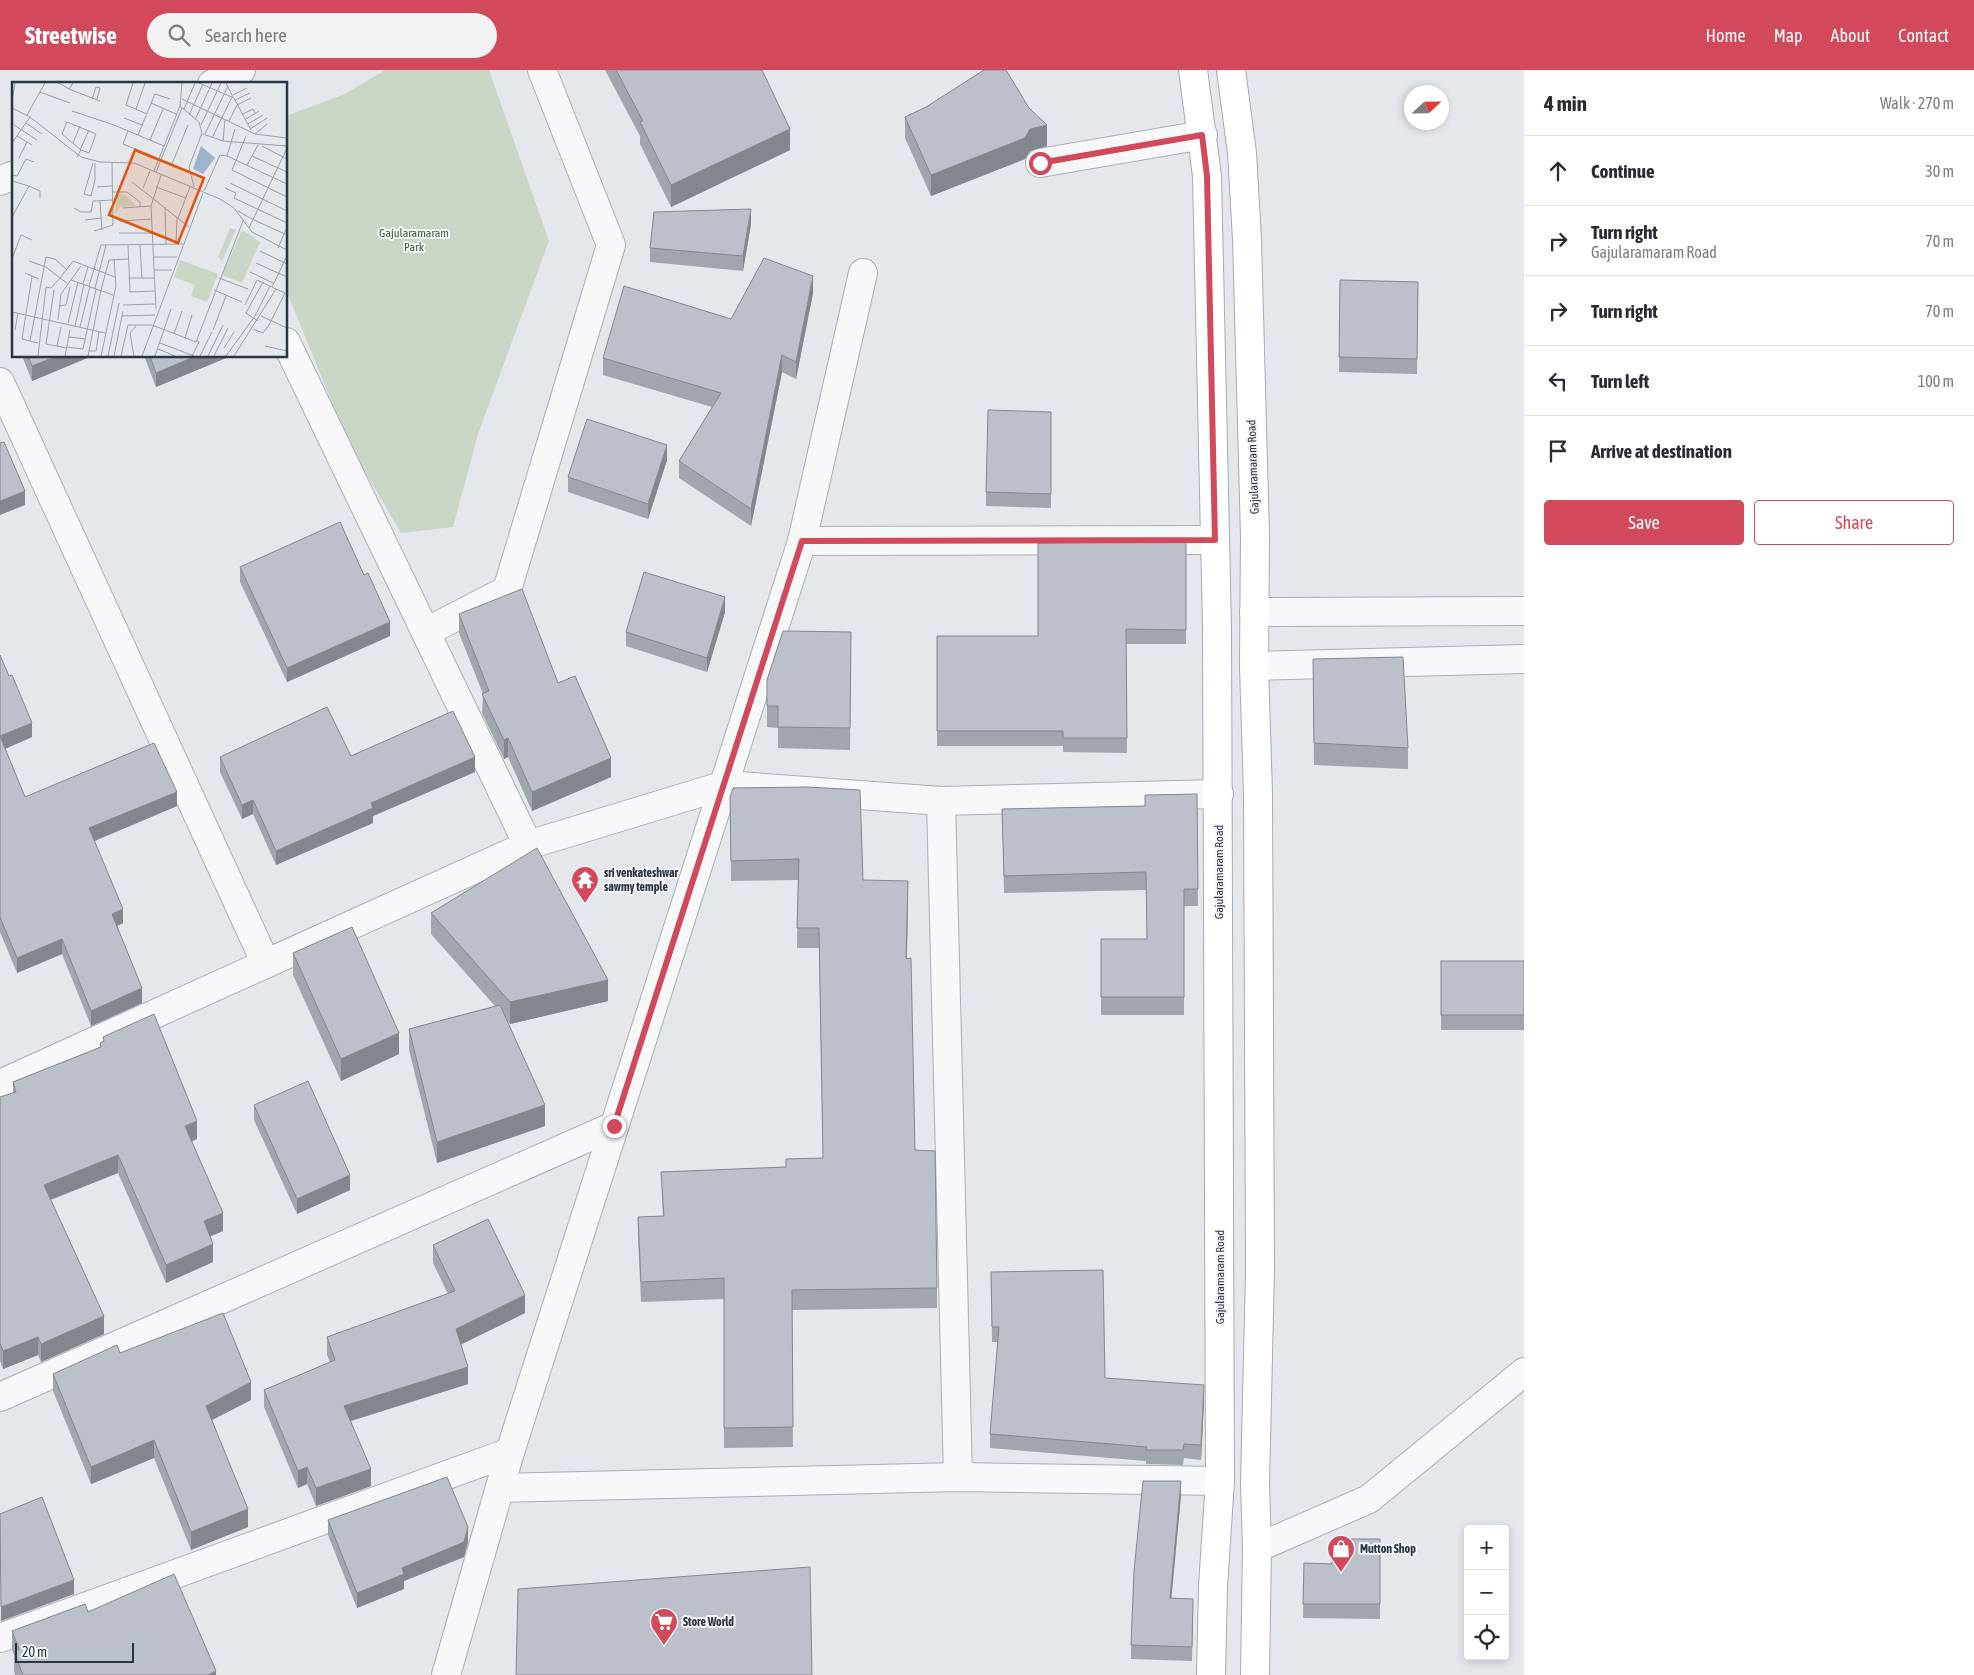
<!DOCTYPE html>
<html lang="en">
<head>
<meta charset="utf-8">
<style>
  body { margin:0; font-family:"Asap Condensed",sans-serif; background:#f2f2f3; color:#2b2b33 }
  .controls { position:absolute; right:15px; bottom:15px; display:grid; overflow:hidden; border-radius:5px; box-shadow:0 2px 8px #0003 }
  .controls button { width:45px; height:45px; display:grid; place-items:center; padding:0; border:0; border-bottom:1px solid #e1e1e2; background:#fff; color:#2b2b33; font:25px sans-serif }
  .compass { position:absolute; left:1404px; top:15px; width:45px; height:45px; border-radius:50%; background:#fff; box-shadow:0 2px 8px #0003; rotate:68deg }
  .scale { position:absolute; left:15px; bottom:12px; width:119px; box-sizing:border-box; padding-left:5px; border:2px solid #2b3445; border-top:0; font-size:14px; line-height:18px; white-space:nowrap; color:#2b3445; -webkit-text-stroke:4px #f4f6f9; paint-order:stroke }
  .stop { position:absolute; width:15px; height:15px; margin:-11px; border:4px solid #d1495b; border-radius:50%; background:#fff }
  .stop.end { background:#d1495b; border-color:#fff; box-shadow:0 1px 5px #0008 }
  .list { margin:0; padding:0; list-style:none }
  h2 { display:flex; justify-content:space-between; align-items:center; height:65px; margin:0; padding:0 20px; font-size:21px }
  h2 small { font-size:16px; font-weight:400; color:#7c7c81 }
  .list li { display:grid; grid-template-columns:32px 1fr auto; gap:15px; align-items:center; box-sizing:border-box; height:70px; padding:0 20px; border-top:1px solid #e1e1e2 }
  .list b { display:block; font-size:19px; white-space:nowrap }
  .list p { margin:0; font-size:16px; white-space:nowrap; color:#7c7c81 }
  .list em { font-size:16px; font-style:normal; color:#7c7c81 }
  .actions { display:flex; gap:10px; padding:15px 20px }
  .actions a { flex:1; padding:11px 0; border:1px solid #d1495b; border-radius:5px; text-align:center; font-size:18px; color:#d1495b }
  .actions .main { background:#d1495b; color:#fff }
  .icon { flex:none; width:28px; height:28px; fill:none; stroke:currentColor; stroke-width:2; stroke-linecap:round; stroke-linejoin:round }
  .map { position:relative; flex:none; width:1524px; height:1605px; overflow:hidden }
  header { display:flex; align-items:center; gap:30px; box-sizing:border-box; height:70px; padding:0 25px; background:#d1495b; color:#fff }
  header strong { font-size:24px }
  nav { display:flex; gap:28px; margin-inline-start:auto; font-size:18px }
  .search { width:350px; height:45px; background:#f2f2f3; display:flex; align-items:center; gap:12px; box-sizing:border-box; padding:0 18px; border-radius:28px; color:#7c7c81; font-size:19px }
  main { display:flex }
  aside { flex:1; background:#fff }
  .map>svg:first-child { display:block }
</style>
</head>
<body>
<header>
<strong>Streetwise</strong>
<div class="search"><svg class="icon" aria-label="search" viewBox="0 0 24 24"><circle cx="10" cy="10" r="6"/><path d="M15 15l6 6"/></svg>Search here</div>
<nav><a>Home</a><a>Map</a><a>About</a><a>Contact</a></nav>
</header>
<main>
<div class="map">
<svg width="1524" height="1605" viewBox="0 0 1524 1605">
  <rect width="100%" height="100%" fill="#e4e7ec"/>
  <!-- green -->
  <path fill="#c9d6c5" d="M385,0H489L549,171L478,364L453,457L401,463L349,374L286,220V46L345,24Z"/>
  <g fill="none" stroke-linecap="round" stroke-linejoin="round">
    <defs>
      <g id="minor">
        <path d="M212,14L241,0"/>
        <path d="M1040,93L1203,65"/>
        <path d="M0,111L14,105"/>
        <path d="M286,272L528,775"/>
        <path d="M0,312L266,894"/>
        <path d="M802,471L1215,470"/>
        <path d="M1254,542L1524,541"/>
        <path d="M426,562L507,520L611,175L542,0"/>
        <path d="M1254,596L1524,589"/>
        <path d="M941,731L958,1407"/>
        <path d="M0,1014L528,775L725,715L941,731L1219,724"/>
        <path d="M0,1327L614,1056"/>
        <path d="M500,1418L958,1407L1220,1411"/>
        <path d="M1257,1478L1369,1429L1524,1302"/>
        <path d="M0,1568L510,1382"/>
        <path d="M446,1605L510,1382L802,471L863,203"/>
      </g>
      <g id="major">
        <path d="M1193,0L1207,106L1217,557L1220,1411L1213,1516L1211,1605"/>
        <path d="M1231,0L1242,83L1247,169L1255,466L1254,596L1258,724L1260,1200L1255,1414L1257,1478L1255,1605"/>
      </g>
    </defs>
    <!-- minor casing -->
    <use href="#minor" stroke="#a9aeb7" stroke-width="30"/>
    <!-- major casing -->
    <use href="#major" stroke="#a3abb8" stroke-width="30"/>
    <!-- minor -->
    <use href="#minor" stroke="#f7f8fa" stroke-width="28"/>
    <!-- major -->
    <use href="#major" stroke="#fff" stroke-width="28"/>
  </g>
  <!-- wall -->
  <g fill="#a1a5ae">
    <path d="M605,0H762L790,80L671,137L640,74V66Z"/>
    <path d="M905,47L1047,76L1030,81L1025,89L931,126L905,68Z"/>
    <path d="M751,154L743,201L650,192V178Z"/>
    <path d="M1340,210L1418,212L1417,304L1339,302Z"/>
    <path d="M813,223L796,309L782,302L751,456L679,408V391L712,337L603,305V288Z"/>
    <path d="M14,245V266L12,261V246Z"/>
    <path d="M22,286H92L32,311Z"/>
    <path d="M144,286H231L156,317Z"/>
    <path d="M1051,342V438L986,436V422Z"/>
    <path d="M667,390L648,449L568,422V407Z"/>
    <path d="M1186,471V574H1126L1127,683L1063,682V676H937V566H1038Z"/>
    <path d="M240,497L390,566L287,612L240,512Z"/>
    <path d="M725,542L707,602L626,576V562Z"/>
    <path d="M459,544L558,613L611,707L532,741L508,687L504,689L482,643L483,624L459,563Z"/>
    <path d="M851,583L850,680L778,678V658L767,657V610Z"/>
    <path d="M0,585L32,667L5,679L25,727L177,736L95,771L123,853L117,856L142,933L91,956L62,884L17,903L0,862Z"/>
    <path d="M1313,610L1408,678V699L1314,695Z"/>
    <path d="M351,686L475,702L373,746V753L276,795L253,744L242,749L220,702V687Z"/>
    <path d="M1197,724L1198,836H1184V945H1101V869H1147L1146,820L1004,823L1002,739L1145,736Z"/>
    <path d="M730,727L863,810L908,832L907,889L915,1080L937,1218V1238L792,1240L793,1377L724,1378V1229L641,1232L638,1167V1147L663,1146L661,1102L786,1097L823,1088L819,878H797L798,810L731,811Z"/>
    <path d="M431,843L608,931L510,954L506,949L545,1056L437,1093L409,980V959L495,936L431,864Z"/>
    <path d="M293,883L399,984L341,1011L293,905Z"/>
    <rect x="1441" y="891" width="83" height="69"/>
    <path d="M103,967L197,1069L192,1071L223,1161L210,1166L213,1192L166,1213L118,1103L51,1130L104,1264L41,1292L38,1285L3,1299L0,1291V1027L13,1023V1012L100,977V973L103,972Z"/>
    <path d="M254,1035L350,1120L297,1144L254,1050Z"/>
    <path d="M433,1175L525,1243L461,1274L468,1314L351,1351L371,1416L316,1436L307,1414L298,1418L264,1337V1320L330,1292L327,1285V1267L448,1224L433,1193Z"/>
    <path d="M991,1202L1105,1308L1204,1330L1201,1390L1184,1388L1183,1395L1146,1394V1391L990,1378V1364L998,1272H992Z"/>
    <path d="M120,1283L251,1330L212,1350L248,1457L191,1480L154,1388L91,1414L53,1321V1304Z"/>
    <path d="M1181,1426L1171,1528L1193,1544L1192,1591L1131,1589V1575Z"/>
    <path d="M0,1444L74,1524L1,1551Z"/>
    <path d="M328,1450L468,1472L464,1487L404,1511V1519L357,1538L328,1465Z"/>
    <path d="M1380,1469V1549L1303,1548L1304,1493L1332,1494Z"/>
    <path d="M88,1542L216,1605H15L14,1601V1584L12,1580V1561Z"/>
  </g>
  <!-- shaded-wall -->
  <g fill="#83868d">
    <path d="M1047,55V76L1030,81L1025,89L931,126V105L1030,59Z"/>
    <path d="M790,59V80L671,137V115Z"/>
    <path d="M751,139V154L743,201V186Z"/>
    <path d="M813,206V223L796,309V292Z"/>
    <path d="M782,285V302L751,456V439Z"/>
    <path d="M57,286H92L32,311V296Z"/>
    <path d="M196,286H231L156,317V303Z"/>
    <path d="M667,375V390L648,449V434Z"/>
    <path d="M25,421V435L0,445V431Z"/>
    <path d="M725,527V542L707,602V588Z"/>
    <path d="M390,552V566L287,612V598Z"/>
    <path d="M32,653V667L0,681V666Z"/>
    <path d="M508,668V687L504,689V670Z"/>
    <path d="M475,687V702L373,746V753L276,795V781L371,733Z"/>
    <path d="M611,688V707L532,741V722Z"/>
    <path d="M177,722V736L89,773V758Z"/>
    <path d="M253,730V744L242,749V735Z"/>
    <path d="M908,811V832L906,909V889Z"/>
    <path d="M123,839V853L112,858V844Z"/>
    <path d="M62,869V884L17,903V888Z"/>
    <path d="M608,910V931L510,954V932Z"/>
    <path d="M142,918V933L91,956V941Z"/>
    <path d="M399,963V984L341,1011V989Z"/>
    <path d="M545,1035V1056L437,1093V1072Z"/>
    <path d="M197,1051V1069L185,1074V1056Z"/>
    <path d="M118,1085V1103L44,1132V1115Z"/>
    <path d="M350,1105V1120L297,1144V1129Z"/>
    <path d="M223,1143V1161L204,1169V1151Z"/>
    <path d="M213,1174V1192L166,1213V1195Z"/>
    <path d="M525,1225V1243L456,1277V1259Z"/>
    <path d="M104,1246V1264L41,1292V1274Z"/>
    <path d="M38,1267V1285L3,1299V1281Z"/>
    <path d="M468,1297V1314L344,1353V1336Z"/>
    <path d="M251,1312V1330L206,1353V1336Z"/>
    <path d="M1204,1315V1330L1201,1390V1375Z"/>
    <path d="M154,1370V1388L91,1414V1397Z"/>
    <path d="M307,1397V1414L298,1418V1401Z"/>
    <path d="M371,1399V1416L316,1436V1418Z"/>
    <path d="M1181,1411V1426L1170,1543V1528Z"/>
    <path d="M248,1439V1457L191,1480V1462Z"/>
    <path d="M468,1457V1472L464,1487L404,1511V1519L357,1538V1523L402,1498Z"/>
    <path d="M74,1510V1524L1,1551V1537Z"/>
    <path d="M216,1601V1605H208Z"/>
  </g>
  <!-- building -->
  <g fill="#bbc0ca" stroke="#83868d">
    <path d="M616,0H762L790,59L671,115L640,52L643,51Z"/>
    <path d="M984,0H1006L1029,38L1047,55L1030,59L1025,68L931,105L905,47L926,37Z"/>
    <path d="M751,139L743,186L650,178L654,142Z"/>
    <path d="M764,188L813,206L796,292L782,285L751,439L679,391L721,323L603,288L624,216L731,249Z"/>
    <path d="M1340,210L1418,212L1417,289L1339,287Z"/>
    <path d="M28,286H57L32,296Z"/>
    <path d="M150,286H196L156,303Z"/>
    <path d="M988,340L1051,342V424L986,422Z"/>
    <path d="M587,349L667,375L648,434L568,407Z"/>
    <path d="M4,372L25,421L0,431V373Z"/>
    <path d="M340,452L364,505L368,503L390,552L287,598L240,497Z"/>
    <path d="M1186,471V560L1126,559L1127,668H1063V661H937V566H1038V473Z"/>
    <path d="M644,502L725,527L707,588L626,562Z"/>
    <path d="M522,519L558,613L575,606L611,688L532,722L508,668L504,670L482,624L489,621L459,544Z"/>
    <path d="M783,561L851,562L850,658L778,657V636H767V610Z"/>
    <path d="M0,585L9,606L12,605L32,653L0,666L25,727L154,673L177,722L89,758L123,839L112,844L142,918L91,941L62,869L17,888L0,847Z"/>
    <path d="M1403,587L1408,678L1314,673L1313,589Z"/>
    <path d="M327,637L351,686L453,641L475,687L371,733L373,738L276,781L253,730L242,735L220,687Z"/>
    <path d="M807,717L860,720L863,810L908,811L906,889L911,888L915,1080L935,1081L937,1218L792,1220L793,1357L724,1358V1208L641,1212L638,1147L664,1146L661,1102L786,1097V1089L823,1088L819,858H797L799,789L731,791L730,727L733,718Z"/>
    <path d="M1197,724L1198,819H1184V927H1101V869H1147L1146,802L1004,806L1002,739L1145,736V725Z"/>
    <path d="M537,778L608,910L510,932L431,843Z"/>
    <path d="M352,857L399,963L341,989L293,883Z"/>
    <rect x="1441" y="891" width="83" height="54"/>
    <path d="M500,935L545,1035L437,1072L409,959Z"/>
    <path d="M154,944L197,1051L185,1056L223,1143L204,1151L213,1174L166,1195L118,1085L44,1115L104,1246L41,1274L38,1267L3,1281L0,1273V1027L16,1022L13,1012L101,977L100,973L104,971L103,967Z"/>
    <path d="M308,1011L350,1105L297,1129L254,1035Z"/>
    <path d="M488,1149L525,1225L456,1259L468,1297L344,1336L371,1399L316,1418L307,1397L298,1401L264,1320L335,1290L327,1267L455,1221L433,1175Z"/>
    <path d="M1103,1200L1105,1308L1204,1315L1201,1375L1184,1374L1183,1380H1146L1147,1377L990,1364L999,1257H992L991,1202Z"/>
    <path d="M223,1243L251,1312L206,1336L248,1439L191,1462L154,1370L91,1397L53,1304L117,1275L120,1283Z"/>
    <path d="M447,1407L468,1457L464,1472L402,1498L404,1504L357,1523L328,1450Z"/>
    <path d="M1143,1411H1181L1170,1528L1193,1529L1192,1577L1131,1575L1134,1501Z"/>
    <path d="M42,1427L74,1510L1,1537L0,1444Z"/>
    <path d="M1332,1469H1380V1534H1303L1304,1493L1332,1494Z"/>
    <path d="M810,1497L812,1605H516L518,1519Z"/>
    <path d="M174,1504L216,1601L208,1605H23L14,1582L19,1579L12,1561L85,1534L88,1542Z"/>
  </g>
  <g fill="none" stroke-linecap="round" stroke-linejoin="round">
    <!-- route -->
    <path stroke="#d1495b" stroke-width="6" d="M614,1056L802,471L1215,470L1207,106L1202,65L1040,93"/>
  </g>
  <!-- icons -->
  <defs>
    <symbol id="temple-pin" viewBox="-11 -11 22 30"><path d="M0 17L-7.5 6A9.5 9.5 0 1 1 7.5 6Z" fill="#d1495b" stroke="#f4f6f9"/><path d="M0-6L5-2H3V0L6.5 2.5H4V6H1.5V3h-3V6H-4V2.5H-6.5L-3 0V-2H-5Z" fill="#fff"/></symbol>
    <symbol id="shop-pin" viewBox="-11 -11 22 30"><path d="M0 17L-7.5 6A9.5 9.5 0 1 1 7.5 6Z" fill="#d1495b" stroke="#f4f6f9"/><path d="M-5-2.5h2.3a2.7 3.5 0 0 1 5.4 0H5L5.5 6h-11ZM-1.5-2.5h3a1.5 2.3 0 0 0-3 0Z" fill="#fff"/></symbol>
    <symbol id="supermarket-pin" viewBox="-11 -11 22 30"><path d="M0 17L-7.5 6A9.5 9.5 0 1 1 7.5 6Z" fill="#d1495b" stroke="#f4f6f9"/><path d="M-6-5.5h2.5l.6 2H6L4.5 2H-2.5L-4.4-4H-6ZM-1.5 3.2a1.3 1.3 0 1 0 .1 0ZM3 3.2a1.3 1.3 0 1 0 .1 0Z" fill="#fff"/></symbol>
  </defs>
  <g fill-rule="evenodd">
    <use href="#temple-pin" x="569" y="794" width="32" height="43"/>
    <use href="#shop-pin" x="1325" y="1463" width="32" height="43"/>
    <use href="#supermarket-pin" x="648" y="1536" width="32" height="43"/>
  </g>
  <g text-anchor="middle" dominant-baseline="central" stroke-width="4" stroke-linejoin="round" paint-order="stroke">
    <!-- park labels -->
    <g font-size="12" fill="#3f6138" stroke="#f4f6f9">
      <text x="414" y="163">Gajularamaram<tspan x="414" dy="14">Park</tspan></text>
    </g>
    <!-- street labels -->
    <g font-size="12" fill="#2b3445" stroke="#f4f6f9">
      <text transform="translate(1253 397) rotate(-92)">Gajularamaram Road</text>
      <text transform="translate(1219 802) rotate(-90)">Gajularamaram Road</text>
      <text transform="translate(1220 1207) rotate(-90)">Gajularamaram Road</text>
    </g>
    <!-- poi labels -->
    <g font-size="12" font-weight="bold" fill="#2b3445" stroke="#f4f6f9" text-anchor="start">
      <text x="604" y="803">sri venkateshwar<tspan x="604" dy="14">sawmy temple</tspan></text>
      <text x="1360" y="1479">Mutton Shop</text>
      <text x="683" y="1552">Store World</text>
    </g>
  </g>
  <!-- overview -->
  <g transform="translate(12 12)">
    <rect width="275" height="275" fill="#e4e7ec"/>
    <path d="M218,146L224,148L210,179L206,175ZM230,148L248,160L230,201L210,193ZM168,178L206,192L195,220L179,214L183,203L162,195Z" fill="#c9d6c5"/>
    <path d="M103,112L114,113L124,124L108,125L104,132Z" fill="#c9d6c5"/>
    <path d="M189,64L203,76L191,92L181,87Z" fill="#9fb4cc"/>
    <path fill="none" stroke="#9a9fa9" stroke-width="1" d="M47,1L57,7L61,1M121,1L114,23L135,32M170,1L168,24L187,40L190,51L177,85L182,105M187,1L222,16L239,48M214,1L221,15M57,7L88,19M28,10L58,21M221,13L235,6M80,17L84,5L88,6L85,17M170,17L243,52L275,56M223,18L238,11M0,19L3,1M139,21L164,32M225,23L239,16M0,26L18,35L69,75L88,80L122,81L208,117L222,126L240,150L275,168M124,27L133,1M172,27L183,1M60,29L102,43M231,32L241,27L243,31M15,33L33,1M177,33L191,2M112,36L130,43M234,37L247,29M183,38L200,1M213,38L211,59L275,64M217,39L225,23M14,41L30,52M236,42L251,33M2,43L25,58M102,43L152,64M189,43L209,1M223,47L215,74L275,102M238,47L255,36M116,49L111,62L160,82L176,43M191,52L211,59M193,52L216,4M243,52L255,42M126,53L143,12L158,17M5,54L20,63M234,54L220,88L275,115M200,56L220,15M138,58L151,27M0,61L18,35M61,61L68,44M250,64L275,77M68,68L77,48M240,74L275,90M65,75L69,68L77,71L84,52L55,40L50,52L69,68M7,76L15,60M81,81L72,112L79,114L83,98V81M235,83L246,63M142,89L168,24M144,90L170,26M0,93L5,94L14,77L22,80M0,99L17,104L0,135M120,100L177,145M218,101L275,129M17,104L28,109V115M85,105L100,104M144,105L174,116M131,106L138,89M213,106L224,111L222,116L275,141M192,109L208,73L215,74M100,110H115L128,120V125M88,119L90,148M153,125L154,162M62,126L69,130H79L81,119L101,118M111,126L139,124M226,129L240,137M166,136L178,105M240,137L275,153M73,138L89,136M108,139L140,137M237,146L275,66M82,149L101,143L100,80M107,151H140M164,162L165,135M116,163L118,210L143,209M128,163L130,196M266,166L275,145M248,169L275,182M141,175H165M0,177L9,153L20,158M17,179L34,185L48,196L61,179L103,195M244,181L275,195M142,188H160M238,190L261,201M13,191L27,197M20,194L10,257L26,261M116,196H142M207,196L236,207M59,198L101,213M71,202L76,185M77,204L89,163L171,162M260,205L275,174M83,206L94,163M89,208L97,178L116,177M202,208L230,220M111,223L143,222M48,224L54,223L58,205M144,227L139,124L149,93M111,229L110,234L143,233M0,230L93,251M249,234L275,246M46,238L49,212L69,184M246,239L234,231L251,200M56,241L66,200M63,244L72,202M68,245L78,204M241,247L251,251L257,243L273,211L264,207M3,248L6,231M201,248L214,214M162,252L170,229M57,255L73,257M173,256L180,233M18,259L34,175L43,177L55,188M148,261L182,274M34,262L42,208M34,262L55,266M45,264L49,245M253,264L275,269M55,265L71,267L84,207M212,266L222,250M146,267L163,274M77,269H84L87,250M26,274L34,205L39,206L48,196L55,201M53,274L58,248M76,274L89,208M89,274L104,204L102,177M96,274L107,221M102,274L110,234M109,274L116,243H140L184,260L231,139M122,274L118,251L124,244M130,274L191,111M143,274L159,227M180,274L187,260L184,258M188,274L200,250M196,274L211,243M202,274L216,246M214,274L243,234L258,204M222,274L264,207L245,198L233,223"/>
    <path fill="#df570f" fill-opacity="0.15" stroke="#df570f" stroke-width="2.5" d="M123,68L192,96L166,161L97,133Z"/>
    <rect width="275" height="275" fill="none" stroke="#2b3445" stroke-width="2.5"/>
  </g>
</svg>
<div class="controls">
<button>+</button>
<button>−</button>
<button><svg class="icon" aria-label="locate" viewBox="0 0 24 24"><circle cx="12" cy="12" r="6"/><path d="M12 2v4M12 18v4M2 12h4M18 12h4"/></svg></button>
</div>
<svg class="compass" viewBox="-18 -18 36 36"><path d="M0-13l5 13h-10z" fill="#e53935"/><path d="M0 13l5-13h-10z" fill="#7c7c81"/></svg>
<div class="scale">20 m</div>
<div class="stop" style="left:1040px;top:93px"></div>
<div class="stop end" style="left:614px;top:1056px"></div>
</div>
<aside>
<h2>4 min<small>Walk · 270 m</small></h2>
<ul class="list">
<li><svg class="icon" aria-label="ahead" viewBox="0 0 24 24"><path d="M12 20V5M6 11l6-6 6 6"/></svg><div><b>Continue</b></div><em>30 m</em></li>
<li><svg class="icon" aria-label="right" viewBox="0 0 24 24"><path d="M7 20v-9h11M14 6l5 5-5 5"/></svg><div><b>Turn right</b><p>Gajularamaram Road</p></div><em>70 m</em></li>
<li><svg class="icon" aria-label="right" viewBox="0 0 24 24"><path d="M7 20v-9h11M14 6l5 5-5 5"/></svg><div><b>Turn right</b></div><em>70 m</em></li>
<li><svg class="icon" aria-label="left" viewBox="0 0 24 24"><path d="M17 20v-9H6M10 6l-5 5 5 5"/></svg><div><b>Turn left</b></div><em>100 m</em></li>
<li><svg class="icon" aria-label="arrive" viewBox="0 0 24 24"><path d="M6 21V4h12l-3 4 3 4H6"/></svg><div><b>Arrive at destination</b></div></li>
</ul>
<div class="actions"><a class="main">Save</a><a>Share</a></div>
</aside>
</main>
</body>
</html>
